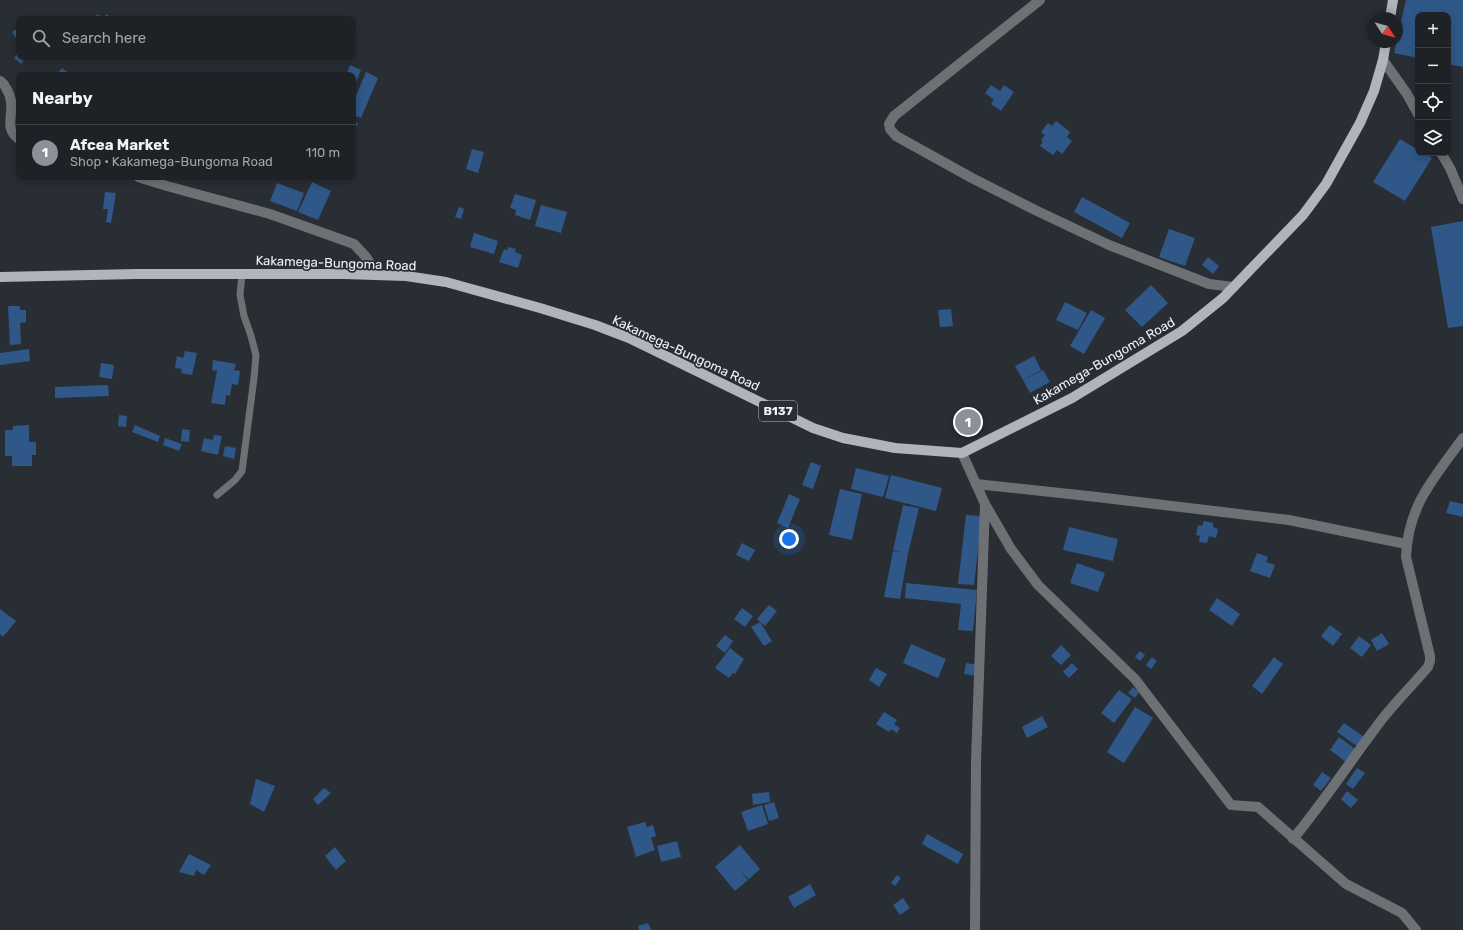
<!DOCTYPE html>
<html lang="en">
<head>
<meta charset="utf-8">
<style>
  body { margin:0; font-family:Rubik,sans-serif; background:#262a2f; color:#f1f3f6 }
  .controls { position:absolute; right:12px; top:12px; display:grid; overflow:hidden; border-radius:8px; box-shadow:0 2px 10px #0003 }
  .controls button { width:36px; height:36px; display:grid; place-items:center; padding:0; border:0; border-bottom:1px solid #3c3f44; background:#1e2227; color:#f1f3f6; font:20px sans-serif }
  .compass { position:absolute; left:1367px; top:12px; width:36px; height:36px; border-radius:50%; background:#1e2227; box-shadow:0 2px 10px #0003; rotate:126deg }
  .you { position:absolute; left:789px; top:539px; width:14px; height:14px; margin:-10px; border:3px solid #fff; border-radius:50%; background:#1a73e8; box-shadow:0 0 0 6px #1a73e833 }
  .badge { display:grid; place-items:center; width:26px; height:26px; border-radius:50%; background:#8c9099; color:#fff; font-size:13px; font-weight:700 }
  .pin { position:absolute; translate:-50% -50%; border:2px solid #fff; box-shadow:0 1px 4px #0006 }
  .list { margin:0; padding:0; list-style:none }
  h2 { display:flex; justify-content:space-between; align-items:center; height:52px; margin:0; padding:0 16px; font-size:17px }
  h2 small { font-size:13px; font-weight:400; color:#a1a4a7 }
  .list li { display:grid; grid-template-columns:26px 1fr auto; gap:12px; align-items:center; box-sizing:border-box; height:56px; padding:0 16px; border-top:1px solid #3c3f44 }
  .list b { display:block; font-size:15px; white-space:nowrap }
  .list p { margin:0; font-size:13px; white-space:nowrap; color:#a1a4a7 }
  .list em { font-size:13px; font-style:normal; color:#a1a4a7 }
  .icon { flex:none; width:22px; height:22px; fill:none; stroke:currentColor; stroke-width:2; stroke-linecap:round; stroke-linejoin:round }
  .map { position:relative; flex:none; width:1463px; height:930px; overflow:hidden }
  .search { position:absolute; background:#1e2227; box-shadow:0 2px 10px #0003; left:16px; top:16px; width:340px; height:44px; display:flex; align-items:center; gap:10px; box-sizing:border-box; padding:0 14px; border-radius:8px; color:#a1a4a7; font-size:15px }
  .panel { position:absolute; background:#1e2227; box-shadow:0 2px 10px #0003; left:16px; top:72px; width:340px; height:108px; border-radius:8px }
  .map>svg:first-child { display:block }
</style>
</head>
<body>
<div class="map">
<svg width="1463" height="930" viewBox="0 0 1463 930">
  <rect width="100%" height="100%" fill="#282e34"/>
  <!-- building -->
  <g fill="#2f5888">
    <path d="M1406,0H1463V67L1448,64V15H1418V58L1394,53Z"/>
    <path d="M97,14L104,18L106,14L114,19H95Z"/>
    <path d="M18,28L19,29V43L12,32Z"/>
    <path d="M19,51V57H26L21,64L14,58Z"/>
    <path d="M350,65L361,70L356,82L353,81V75H346Z"/>
    <path d="M62,68L71,75H56Z"/>
    <path d="M366,72L378,78L361,118L353,115V103Z"/>
    <path d="M991,85L1000,91L1004,85L1014,92L1001,111L991,104L994,100L985,93Z"/>
    <path d="M353,121L358,123L355,130L353,129Z"/>
    <path d="M1056,121L1070,132L1067,137L1072,141L1062,154L1057,150L1053,155L1040,146L1043,142L1041,140L1045,135L1041,132L1048,123L1052,126Z"/>
    <path d="M1400,139L1418,150V153H1424L1432,158L1405,201L1373,182Z"/>
    <path d="M472,149L484,152L478,173L466,169Z"/>
    <path d="M312,182L331,191L318,220L298,212Z"/>
    <path d="M277,183L304,193L297,211L270,201Z"/>
    <path d="M105,192L116,193L111,223L106,222L108,209H103Z"/>
    <path d="M515,194L536,200L530,220L515,215L516,210L510,208Z"/>
    <path d="M1082,197L1130,223L1122,238L1074,212Z"/>
    <path d="M541,205L567,212L561,233L535,226Z"/>
    <path d="M459,207L464,209L461,219L455,217Z"/>
    <path d="M1463,221V326L1448,328L1431,227Z"/>
    <path d="M1169,229L1195,238L1185,266L1159,257Z"/>
    <path d="M474,233L498,241L494,254L470,247Z"/>
    <path d="M508,247L516,249L515,252L522,255L518,268L499,262L504,249L507,250Z"/>
    <path d="M1208,257L1219,266L1213,274L1202,265Z"/>
    <path d="M1151,285L1168,303L1142,327L1125,310Z"/>
    <path d="M1065,302L1087,313L1078,330L1056,320Z"/>
    <path d="M8,306H20V310H26V322L20,323L21,344L10,345Z"/>
    <path d="M951,309L953,326L940,327L938,310Z"/>
    <path d="M1091,310L1105,318L1084,354L1070,346Z"/>
    <path d="M29,349L30,361L0,365V353Z"/>
    <path d="M185,351L197,353L192,375L181,373L182,369L175,368L177,356L183,358Z"/>
    <path d="M1034,356L1041,370L1023,380L1015,366Z"/>
    <path d="M213,360L236,364L234,370L240,371L238,385L232,384L230,396L226,395L225,405L211,403L217,371L212,370Z"/>
    <path d="M101,363L114,365L112,379L99,377Z"/>
    <path d="M1043,370L1050,382L1030,393L1023,380Z"/>
    <path d="M108,385L109,396L55,398V387Z"/>
    <path d="M119,415L127,416L126,427L118,426Z"/>
    <path d="M29,425V442H36V455H32V466H12V456H5V430H13V426Z"/>
    <path d="M135,425L160,436L158,442L132,432Z"/>
    <path d="M182,429L190,430L189,442L181,441Z"/>
    <path d="M214,435L222,436L218,455L201,451L204,438L213,440Z"/>
    <path d="M165,438L182,444L179,451L163,445Z"/>
    <path d="M225,446L236,448L234,459L223,456Z"/>
    <path d="M811,462L821,466L813,489L802,485Z"/>
    <path d="M856,468L889,476L883,497L851,489Z"/>
    <path d="M891,475L942,488L936,511L885,498Z"/>
    <path d="M840,489L862,494L852,540L829,535Z"/>
    <path d="M789,494L800,499L788,528L777,523Z"/>
    <path d="M1450,501L1463,504V517L1446,513Z"/>
    <path d="M903,505L919,508L908,554L900,599L884,597L893,551L903,552L893,550Z"/>
    <path d="M966,515L982,516L974,585L958,584Z"/>
    <path d="M1204,521L1213,523V527L1218,529L1216,538L1209,536L1207,543L1199,542L1200,536L1196,535L1198,525L1202,526Z"/>
    <path d="M1069,527L1118,539L1113,561L1063,550Z"/>
    <path d="M742,543L755,550L749,561L736,555Z"/>
    <path d="M1257,553L1268,557L1266,562L1275,565L1270,578L1250,571Z"/>
    <path d="M1077,563L1105,573L1098,592L1070,583Z"/>
    <path d="M906,583L977,590L973,631L958,630L961,604L905,598Z"/>
    <path d="M1217,598L1240,614L1232,626L1209,610Z"/>
    <path d="M769,605L777,611L765,626L757,619Z"/>
    <path d="M742,608L753,616L745,627L734,619Z"/>
    <path d="M0,609L16,621L3,637L0,634Z"/>
    <path d="M760,622L772,641L764,646L751,627Z"/>
    <path d="M1330,625L1342,634L1333,646L1321,636Z"/>
    <path d="M1382,633L1389,644L1377,651L1371,640Z"/>
    <path d="M725,635L733,641L725,653L716,646Z"/>
    <path d="M1359,636L1371,645L1362,657L1350,648Z"/>
    <path d="M911,644L946,659L938,678L903,663Z"/>
    <path d="M1061,645L1071,655L1061,665L1051,656Z"/>
    <path d="M730,648L744,659L735,674L733,673L729,678L715,668Z"/>
    <path d="M1140,651L1145,655L1140,661L1135,657Z"/>
    <path d="M1152,657L1157,661L1151,669L1146,665Z"/>
    <path d="M1274,657L1283,664L1262,694L1252,686Z"/>
    <path d="M966,663L979,665L977,676L964,674Z"/>
    <path d="M1072,663L1078,669L1069,678L1063,672Z"/>
    <path d="M876,668L887,674L879,687L869,680Z"/>
    <path d="M1133,687L1139,692L1135,698L1128,693Z"/>
    <path d="M1119,690L1132,699L1114,723L1101,713Z"/>
    <path d="M1135,707L1153,718L1124,763L1107,752Z"/>
    <path d="M884,712L897,720L894,724L900,728L897,733L891,729L889,732L876,724Z"/>
    <path d="M1042,716L1048,727L1027,738L1022,727Z"/>
    <path d="M1344,723L1364,737L1357,746L1337,732Z"/>
    <path d="M1339,737L1355,749L1346,762L1330,750Z"/>
    <path d="M1357,768L1365,773L1353,789L1346,784Z"/>
    <path d="M1322,772L1331,778L1321,791L1313,785Z"/>
    <path d="M256,779L275,786L264,812L250,804Z"/>
    <path d="M324,788L331,793L318,805L313,799Z"/>
    <path d="M1347,791L1358,800L1351,808L1341,799Z"/>
    <path d="M769,792L770,802L753,805L752,794Z"/>
    <path d="M774,802L779,818L769,821L764,805Z"/>
    <path d="M762,805L768,824L748,831L741,812Z"/>
    <path d="M645,822L647,827L653,825L656,836L651,838L655,850L636,857L627,827Z"/>
    <path d="M927,834L963,854L958,864L922,844Z"/>
    <path d="M677,841L681,857L661,862L657,846Z"/>
    <path d="M740,845L760,869L749,879L741,872L748,880L735,891L715,867Z"/>
    <path d="M335,847L346,861L336,870L325,856Z"/>
    <path d="M189,854L211,865L204,875L196,870L194,876L179,872Z"/>
    <path d="M897,875L901,878L895,886L891,883Z"/>
    <path d="M810,884L816,895L794,908L788,897Z"/>
    <path d="M903,898L910,908L900,915L893,905Z"/>
    <path d="M648,923L651,930H639L638,926Z"/>
  </g>
  <g fill="none" stroke-linecap="round" stroke-linejoin="round">
    <!-- lane -->
    <path stroke="#6e7174" stroke-width="7" d="M217,495L235,480L242,471L254,378L256,355L251,336L244,316L240,295L242,274"/>
    <!-- street -->
    <g stroke="#6e7174" stroke-width="10">
      <path d="M1040,0L894,116L889,124L890,129L896,136L972,178L1035,210L1109,245L1209,284L1234,287"/>
      <path d="M1383,60L1407,94L1418,114"/>
      <path d="M0,81C3,83 4,84 6,88C20,110 0,126 19,139"/>
      <path d="M1441,153L1450,168L1463,199"/>
      <path d="M138,177L167,186L270,214L354,244L366,257L378,275"/>
      <path d="M962,453L985,504L1011,549L1038,585L1135,679L1231,805L1258,807L1346,884L1402,913L1416,930"/>
      <path d="M976,484L1097,497L1289,520L1406,544"/>
      <path d="M1293,839C1322,804 1347,766 1374,730C1390,707 1410,688 1428,667L1430,661V656L1406,557C1408,505 1434,478 1463,438"/>
      <path d="M975,930L976,761L985,504"/>
    </g>
    <!-- primary -->
    <g stroke="#afb5bb" stroke-width="10">
      <path d="M1390,18L1393,0"/>
      <path d="M0,277L136,274H344L406,276L446,282L540,308L595,325L629,338L813,428L843,438L895,448L962,453L1072,398L1182,331L1223,298L1303,215L1326,184L1360,123L1374,91L1383,60L1386,42"/>
    </g>
  </g>
  <g text-anchor="middle" dominant-baseline="central" stroke-width="3.5" stroke-linejoin="round" paint-order="stroke">
    <!-- shield labels -->
    <rect fill="#282e34" stroke="#b3b8bc" stroke-width="1" x="759" y="401" width="38" height="20" rx="3"/>
    <g font-size="12" font-weight="bold" fill="#eff3f7">
      <text x="778" y="411">B137</text>
    </g>
    <!-- street labels -->
    <g font-size="13" fill="#eff3f7" stroke="#282e34">
      <text transform="translate(336 263) rotate(2)">Kakamega-Bungoma Road</text>
      <text transform="translate(686 353) rotate(25)">Kakamega-Bungoma Road</text>
      <text transform="translate(1104 361) rotate(-30)">Kakamega-Bungoma Road</text>
    </g>
  </g>
</svg>
<div class="controls">
<button>+</button>
<button>−</button>
<button><svg class="icon" aria-label="locate" viewBox="0 0 24 24"><circle cx="12" cy="12" r="6"/><path d="M12 2v4M12 18v4M2 12h4M18 12h4"/></svg></button>
<button><svg class="icon" aria-label="layers" viewBox="0 0 24 24"><path d="M12 4l9 5-9 5-9-5zM3 14l9 5 9-5"/></svg></button>
</div>
<svg class="compass" viewBox="-18 -18 36 36"><path d="M0-13l5 13h-10z" fill="#e53935"/><path d="M0 13l5-13h-10z" fill="#a1a4a7"/></svg>
<div class="you"></div>
<div class="pin badge" style="left:968px;top:422px">1</div>
<div class="search"><svg class="icon" aria-label="search" viewBox="0 0 24 24"><circle cx="10" cy="10" r="6"/><path d="M15 15l6 6"/></svg>Search here</div>
<section class="panel">
<h2>Nearby<small></small></h2>
<ul class="list">
<li><span class="badge">1</span><div><b>Afcea Market</b><p>Shop · Kakamega-Bungoma Road</p></div><em>110 m</em></li>
</ul>
</section>
</div>
</body>
</html>
